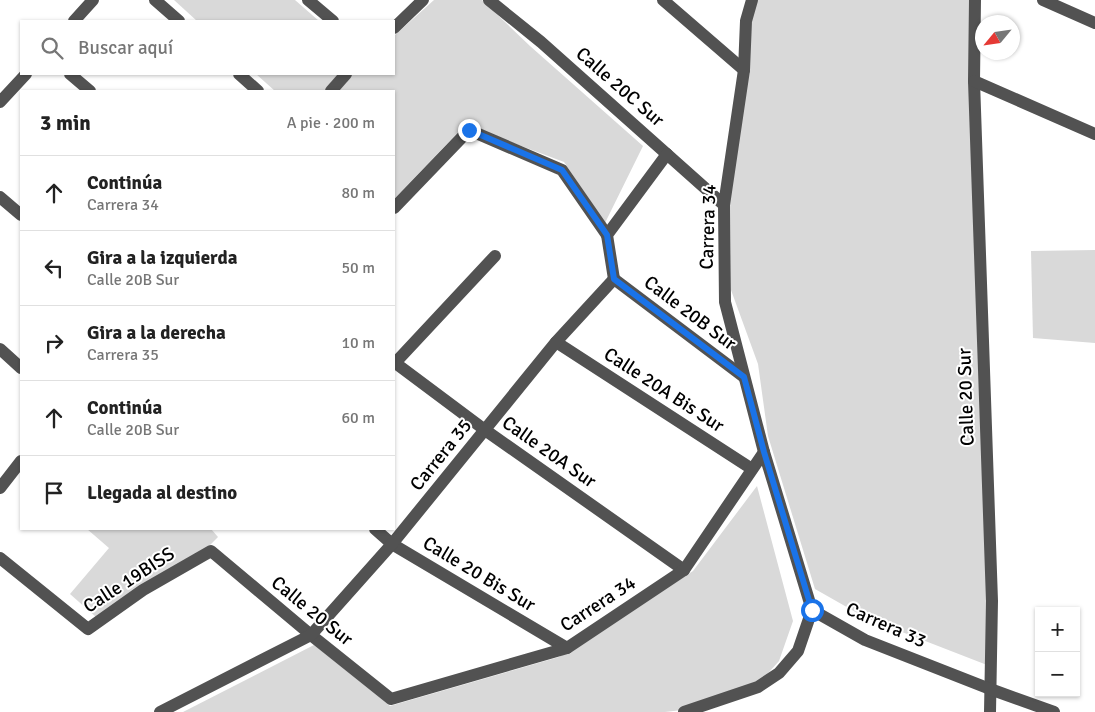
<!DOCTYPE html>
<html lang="es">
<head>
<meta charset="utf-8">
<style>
  body { margin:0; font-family:Signika,sans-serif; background:#f6f6f6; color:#222 }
  .controls { position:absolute; right:15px; bottom:15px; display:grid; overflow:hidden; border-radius:0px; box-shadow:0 1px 4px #0004 }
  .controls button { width:45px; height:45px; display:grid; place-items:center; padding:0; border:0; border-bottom:1px solid #e0e0e0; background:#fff; color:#222; font:25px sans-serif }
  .compass { position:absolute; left:975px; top:15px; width:45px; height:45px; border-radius:50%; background:#fff; box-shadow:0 1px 4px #0004; rotate:241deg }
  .stop { position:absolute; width:15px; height:15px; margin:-11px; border:4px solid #1a73e8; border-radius:50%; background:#fff }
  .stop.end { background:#1a73e8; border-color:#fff; box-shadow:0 1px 5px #0008 }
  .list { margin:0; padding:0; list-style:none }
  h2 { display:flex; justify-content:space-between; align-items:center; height:65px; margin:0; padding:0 20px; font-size:21px }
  h2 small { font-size:16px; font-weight:400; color:#767676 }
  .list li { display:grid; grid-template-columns:32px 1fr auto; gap:15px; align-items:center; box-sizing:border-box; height:75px; padding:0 20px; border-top:1px solid #e0e0e0 }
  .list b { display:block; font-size:19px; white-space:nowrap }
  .list p { margin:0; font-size:16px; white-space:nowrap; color:#767676 }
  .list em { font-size:16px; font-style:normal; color:#767676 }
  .icon { flex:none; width:28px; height:28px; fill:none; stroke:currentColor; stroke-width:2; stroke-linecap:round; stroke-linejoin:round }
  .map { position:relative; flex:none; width:1095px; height:712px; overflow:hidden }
  .search { position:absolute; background:#fff; box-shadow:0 1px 4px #0004; left:20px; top:20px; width:375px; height:55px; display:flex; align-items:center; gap:12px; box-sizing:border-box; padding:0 18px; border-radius:0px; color:#767676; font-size:19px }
  .panel { position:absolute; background:#fff; box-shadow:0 1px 4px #0004; left:20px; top:90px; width:375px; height:440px; border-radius:0px }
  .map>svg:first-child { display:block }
</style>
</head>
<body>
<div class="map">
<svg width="1095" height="712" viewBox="0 0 1095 712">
  <rect width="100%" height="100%" fill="#fff"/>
  <!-- green -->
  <g fill="#d9d9d9">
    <path d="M174,0H295L319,21H197Z"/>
    <path d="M434,0H482L530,46L643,146L605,223L564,162L465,125L395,198L394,91H275L256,74H394V36Z"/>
    <path d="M756,0H972L989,580L987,665L866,618L815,589L768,436L758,364L731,290L730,197L751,19Z"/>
    <path d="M1095,250V343L1033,338L1031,251Z"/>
    <path d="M757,486L793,621L779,661L761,681L682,710L665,712H183L314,645L390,706L559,657L693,571Z"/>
    <path d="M87,529H211L218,537L207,548L96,617L70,594L109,548Z"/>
  </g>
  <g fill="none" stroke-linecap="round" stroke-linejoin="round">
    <!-- minor -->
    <g stroke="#525252" stroke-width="12">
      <path d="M155,0L179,21"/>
      <path d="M308,0L333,21"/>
      <path d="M489,0L541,42L724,205"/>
      <path d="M663,0L744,70"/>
      <path d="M752,0L746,21L744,70L724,205L725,302L764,452L812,610"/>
      <path d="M975,0L974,81L992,601L990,712"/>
      <path d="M1043,0L1095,23"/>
      <path d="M74,21L93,0"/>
      <path d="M394,28L423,0"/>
      <path d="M70,74L90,91"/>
      <path d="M239,74L258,91"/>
      <path d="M974,81L1095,134"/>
      <path d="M331,91L346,74"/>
      <path d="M0,102L26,74"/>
      <path d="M0,197L21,215"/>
      <path d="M394,208L469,130L562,170L607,235"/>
      <path d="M614,279L744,377"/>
      <path d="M614,279L607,235L667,154"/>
      <path d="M556,342L752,469"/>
      <path d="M0,349L21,368"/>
      <path d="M394,362L485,430L684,570"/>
      <path d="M395,363L495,256"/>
      <path d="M0,488L21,461"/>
      <path d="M375,529L392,544L567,648"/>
      <path d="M0,558L88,629L143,590L211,551L311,635L391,699L567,648L684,570L764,452"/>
      <path d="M812,610L865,640L990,689L1054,712"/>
      <path d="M160,712L311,635L392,544L556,342L614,279"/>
      <path d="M684,712L758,687L779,673L798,651L812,610"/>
    </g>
  </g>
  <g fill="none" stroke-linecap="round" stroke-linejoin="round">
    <!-- route -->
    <path stroke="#1a73e8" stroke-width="6" d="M469,130L562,170L607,235L614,279L744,377L764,452L812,610"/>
  </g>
  <g text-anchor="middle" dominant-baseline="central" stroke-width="4" stroke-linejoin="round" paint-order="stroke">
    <!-- street labels -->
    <g font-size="19" fill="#000" stroke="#fff">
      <text transform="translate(620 87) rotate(41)">Calle 20C Sur</text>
      <text transform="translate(708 227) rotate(-88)">Carrera 34</text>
      <text transform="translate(690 313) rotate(37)">Calle 20B Sur</text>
      <text transform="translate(664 390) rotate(33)">Calle 20A Bis Sur</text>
      <text transform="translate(966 397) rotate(-92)">Calle 20 Sur</text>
      <text transform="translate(549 452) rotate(35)">Calle 20A Sur</text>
      <text transform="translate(441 455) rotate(-51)">Carrera 35</text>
      <text transform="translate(479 574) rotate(31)">Calle 20 Bis Sur</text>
      <text transform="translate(129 580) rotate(-33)">Calle 19BISS</text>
      <text transform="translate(598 604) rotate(-33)">Carrera 34</text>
      <text transform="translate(312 611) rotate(39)">Calle 20 Sur</text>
      <text transform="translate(886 625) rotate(24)">Carrera 33</text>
    </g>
  </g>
</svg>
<div class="controls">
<button>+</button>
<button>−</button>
</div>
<svg class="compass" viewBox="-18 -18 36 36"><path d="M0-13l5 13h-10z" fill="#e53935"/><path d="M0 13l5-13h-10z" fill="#767676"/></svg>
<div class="stop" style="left:812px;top:610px"></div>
<div class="stop end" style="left:469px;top:130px"></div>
<div class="search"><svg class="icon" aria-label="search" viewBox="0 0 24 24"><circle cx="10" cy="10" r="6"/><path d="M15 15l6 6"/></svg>Buscar aquí</div>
<section class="panel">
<h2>3 min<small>A pie · 200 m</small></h2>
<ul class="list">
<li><svg class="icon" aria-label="ahead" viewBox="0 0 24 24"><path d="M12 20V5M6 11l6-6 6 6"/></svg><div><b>Continúa</b><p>Carrera 34</p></div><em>80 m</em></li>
<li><svg class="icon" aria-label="left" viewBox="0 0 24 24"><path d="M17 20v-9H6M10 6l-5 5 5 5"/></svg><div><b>Gira a la izquierda</b><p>Calle 20B Sur</p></div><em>50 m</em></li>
<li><svg class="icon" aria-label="right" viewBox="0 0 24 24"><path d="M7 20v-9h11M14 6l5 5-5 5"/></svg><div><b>Gira a la derecha</b><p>Carrera 35</p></div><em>10 m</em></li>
<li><svg class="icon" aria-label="ahead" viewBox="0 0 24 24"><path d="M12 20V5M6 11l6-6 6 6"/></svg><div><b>Continúa</b><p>Calle 20B Sur</p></div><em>60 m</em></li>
<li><svg class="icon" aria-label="arrive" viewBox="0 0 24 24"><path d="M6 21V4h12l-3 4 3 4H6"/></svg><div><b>Llegada al destino</b></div></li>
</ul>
</section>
</div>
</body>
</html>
